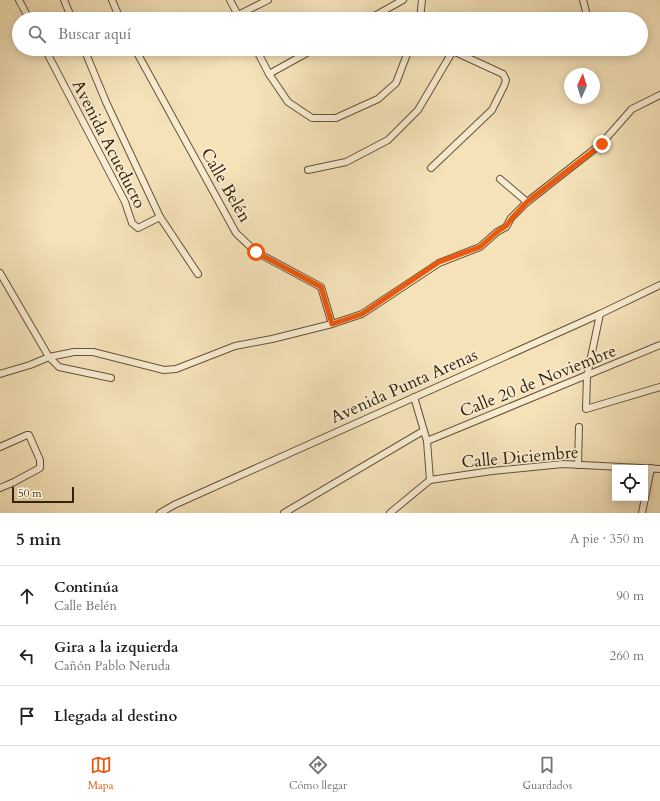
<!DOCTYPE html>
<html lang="es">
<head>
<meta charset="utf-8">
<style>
  body { margin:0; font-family:Cardo,serif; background:#f6f6f6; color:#202124 }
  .controls { position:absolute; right:12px; bottom:12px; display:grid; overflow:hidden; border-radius:0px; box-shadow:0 2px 10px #0003 }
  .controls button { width:36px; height:36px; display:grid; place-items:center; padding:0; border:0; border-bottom:1px solid #e0e0e0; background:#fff; color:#202124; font:20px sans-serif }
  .compass { position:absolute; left:564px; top:68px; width:36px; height:36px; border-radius:50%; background:#fff; box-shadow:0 2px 10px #0003; rotate:4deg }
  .scale { position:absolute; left:12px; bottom:10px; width:62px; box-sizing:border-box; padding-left:4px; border:2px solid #34230a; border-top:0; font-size:11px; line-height:14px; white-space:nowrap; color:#34230a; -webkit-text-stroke:3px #f8ecd2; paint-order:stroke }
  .stop { position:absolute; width:12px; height:12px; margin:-9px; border:3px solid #ea580c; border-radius:50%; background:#fff }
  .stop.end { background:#ea580c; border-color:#fff; box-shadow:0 1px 4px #0008 }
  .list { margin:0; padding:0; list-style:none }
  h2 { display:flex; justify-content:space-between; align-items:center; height:52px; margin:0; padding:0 16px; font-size:17px }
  h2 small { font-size:13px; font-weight:400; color:#757577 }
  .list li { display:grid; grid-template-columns:26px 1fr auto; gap:12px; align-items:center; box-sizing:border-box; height:60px; padding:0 16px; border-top:1px solid #e0e0e0 }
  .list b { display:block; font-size:15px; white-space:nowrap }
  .list p { margin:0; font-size:13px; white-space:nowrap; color:#757577 }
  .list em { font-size:13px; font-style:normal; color:#757577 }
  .icon { flex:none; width:22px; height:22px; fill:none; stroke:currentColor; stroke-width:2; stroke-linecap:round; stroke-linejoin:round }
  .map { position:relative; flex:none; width:660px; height:513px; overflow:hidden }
  .search { position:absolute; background:#fff; box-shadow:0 2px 10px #0003; left:12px; right:12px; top:12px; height:44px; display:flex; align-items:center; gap:10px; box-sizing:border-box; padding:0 14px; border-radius:22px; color:#757577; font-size:15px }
  .sheet { height:232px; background:#fff }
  nav { display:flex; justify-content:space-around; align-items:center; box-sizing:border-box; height:56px; border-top:1px solid #e0e0e0; background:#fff; font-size:11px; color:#757577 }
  nav a { display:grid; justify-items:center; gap:2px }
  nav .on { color:#ea580c }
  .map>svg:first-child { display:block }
</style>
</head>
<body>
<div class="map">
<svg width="660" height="513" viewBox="0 0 660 513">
  <rect width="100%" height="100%" fill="#f5e2b9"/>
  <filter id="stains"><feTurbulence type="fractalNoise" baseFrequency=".005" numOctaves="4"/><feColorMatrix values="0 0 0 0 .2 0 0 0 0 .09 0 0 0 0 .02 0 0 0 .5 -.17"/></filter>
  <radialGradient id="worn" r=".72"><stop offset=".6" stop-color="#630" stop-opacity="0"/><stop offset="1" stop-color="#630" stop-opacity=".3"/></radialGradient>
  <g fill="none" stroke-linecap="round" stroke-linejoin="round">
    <defs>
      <g id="street">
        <path d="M19,0L29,19"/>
        <path d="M64,0L72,19"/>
        <path d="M112,0L120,19"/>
        <path d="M230,0L240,19"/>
        <path d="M583,0L588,19"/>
        <path d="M238,15L268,0"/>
        <path d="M369,19L403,0"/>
        <path d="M420,19L422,0"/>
        <path d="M45,49L125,202L132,223L138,228L160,217"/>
        <path d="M84,49L106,102L160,217L198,274"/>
        <path d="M135,49L236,233L256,252L321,287L332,324"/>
        <path d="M256,49L269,74L288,102L312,118H336L378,99L396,83L409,49"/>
        <path d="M269,74L314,49"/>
        <path d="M431,168L492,110L504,86L506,80L503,74L453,51"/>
        <path d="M308,170L346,162L388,140L418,110L454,49"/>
        <path d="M500,179L527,202"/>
        <path d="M0,273L49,357L59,367L111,378"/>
        <path d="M600,314L587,376L586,409L660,387"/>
        <path d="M0,374L30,365L49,357L74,352H93L164,370L176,369L235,346L272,339L332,324L362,314L439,263L480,247L497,232L506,227L511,218L527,202L601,144L632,109L660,95"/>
        <path d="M414,397L427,441L430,480"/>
        <path d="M427,441L660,345"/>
        <path d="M0,447L27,435H29L40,460V468L14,482L0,488"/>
        <path d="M578,465L579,427"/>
        <path d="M430,480L492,471L563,464L660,469"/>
        <path d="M160,513L174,505L600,314L660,285"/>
        <path d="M284,513L423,431"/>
        <path d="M390,513L430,480"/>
        <path d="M642,513L651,468"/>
      </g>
    </defs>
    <!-- street casing -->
    <use href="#street" stroke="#645336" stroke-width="8"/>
    <!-- street -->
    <use href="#street" stroke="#f8ecd2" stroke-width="6"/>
  </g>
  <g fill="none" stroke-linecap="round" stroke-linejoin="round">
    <!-- route -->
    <path stroke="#ea580c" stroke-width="5" d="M256,252L321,287L332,324L362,314L439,262L480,247L497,232L506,226L512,218L527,202L602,144"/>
  </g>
  <g text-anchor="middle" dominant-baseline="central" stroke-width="3.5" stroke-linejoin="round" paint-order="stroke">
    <!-- street labels -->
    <g font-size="17" fill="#34230a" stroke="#f8ecd2">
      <text transform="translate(109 144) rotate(63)">Avenida Acueducto</text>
      <text transform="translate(226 185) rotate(60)">Calle Belén</text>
      <text transform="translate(538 381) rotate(-22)">Calle 20 de Noviembre</text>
      <text transform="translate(404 386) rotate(-24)">Avenida Punta Arenas</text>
      <text transform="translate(520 457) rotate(-5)">Calle Diciembre</text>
    </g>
  </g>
  <rect width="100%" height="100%" filter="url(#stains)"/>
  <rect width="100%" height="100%" fill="url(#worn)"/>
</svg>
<div class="controls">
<button><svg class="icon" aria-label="locate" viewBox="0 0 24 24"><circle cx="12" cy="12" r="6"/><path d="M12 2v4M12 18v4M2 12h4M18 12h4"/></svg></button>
</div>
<svg class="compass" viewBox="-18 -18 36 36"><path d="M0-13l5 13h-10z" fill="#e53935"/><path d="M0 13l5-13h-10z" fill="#757577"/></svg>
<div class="scale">50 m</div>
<div class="stop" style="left:256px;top:252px"></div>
<div class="stop end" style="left:602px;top:144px"></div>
<div class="search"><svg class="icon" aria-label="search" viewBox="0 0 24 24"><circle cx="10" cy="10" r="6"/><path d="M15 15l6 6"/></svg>Buscar aquí</div>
</div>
<section class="sheet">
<h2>5 min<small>A pie · 350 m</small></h2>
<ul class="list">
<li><svg class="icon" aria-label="ahead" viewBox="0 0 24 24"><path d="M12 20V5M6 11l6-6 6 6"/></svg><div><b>Continúa</b><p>Calle Belén</p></div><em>90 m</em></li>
<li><svg class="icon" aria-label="left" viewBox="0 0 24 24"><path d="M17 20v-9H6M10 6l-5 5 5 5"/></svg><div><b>Gira a la izquierda</b><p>Cañón Pablo Neruda</p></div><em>260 m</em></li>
<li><svg class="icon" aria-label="arrive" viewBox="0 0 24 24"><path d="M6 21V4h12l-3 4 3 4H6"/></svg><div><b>Llegada al destino</b></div></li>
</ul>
</section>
<nav>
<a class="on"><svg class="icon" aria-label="map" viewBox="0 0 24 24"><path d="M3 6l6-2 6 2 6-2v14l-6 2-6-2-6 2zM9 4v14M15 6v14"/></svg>Mapa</a>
<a><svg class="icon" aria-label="directions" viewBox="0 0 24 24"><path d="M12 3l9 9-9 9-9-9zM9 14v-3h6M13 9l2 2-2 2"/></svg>Cómo llegar</a>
<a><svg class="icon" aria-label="saved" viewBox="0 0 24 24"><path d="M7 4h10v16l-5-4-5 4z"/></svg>Guardados</a>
</nav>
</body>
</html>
